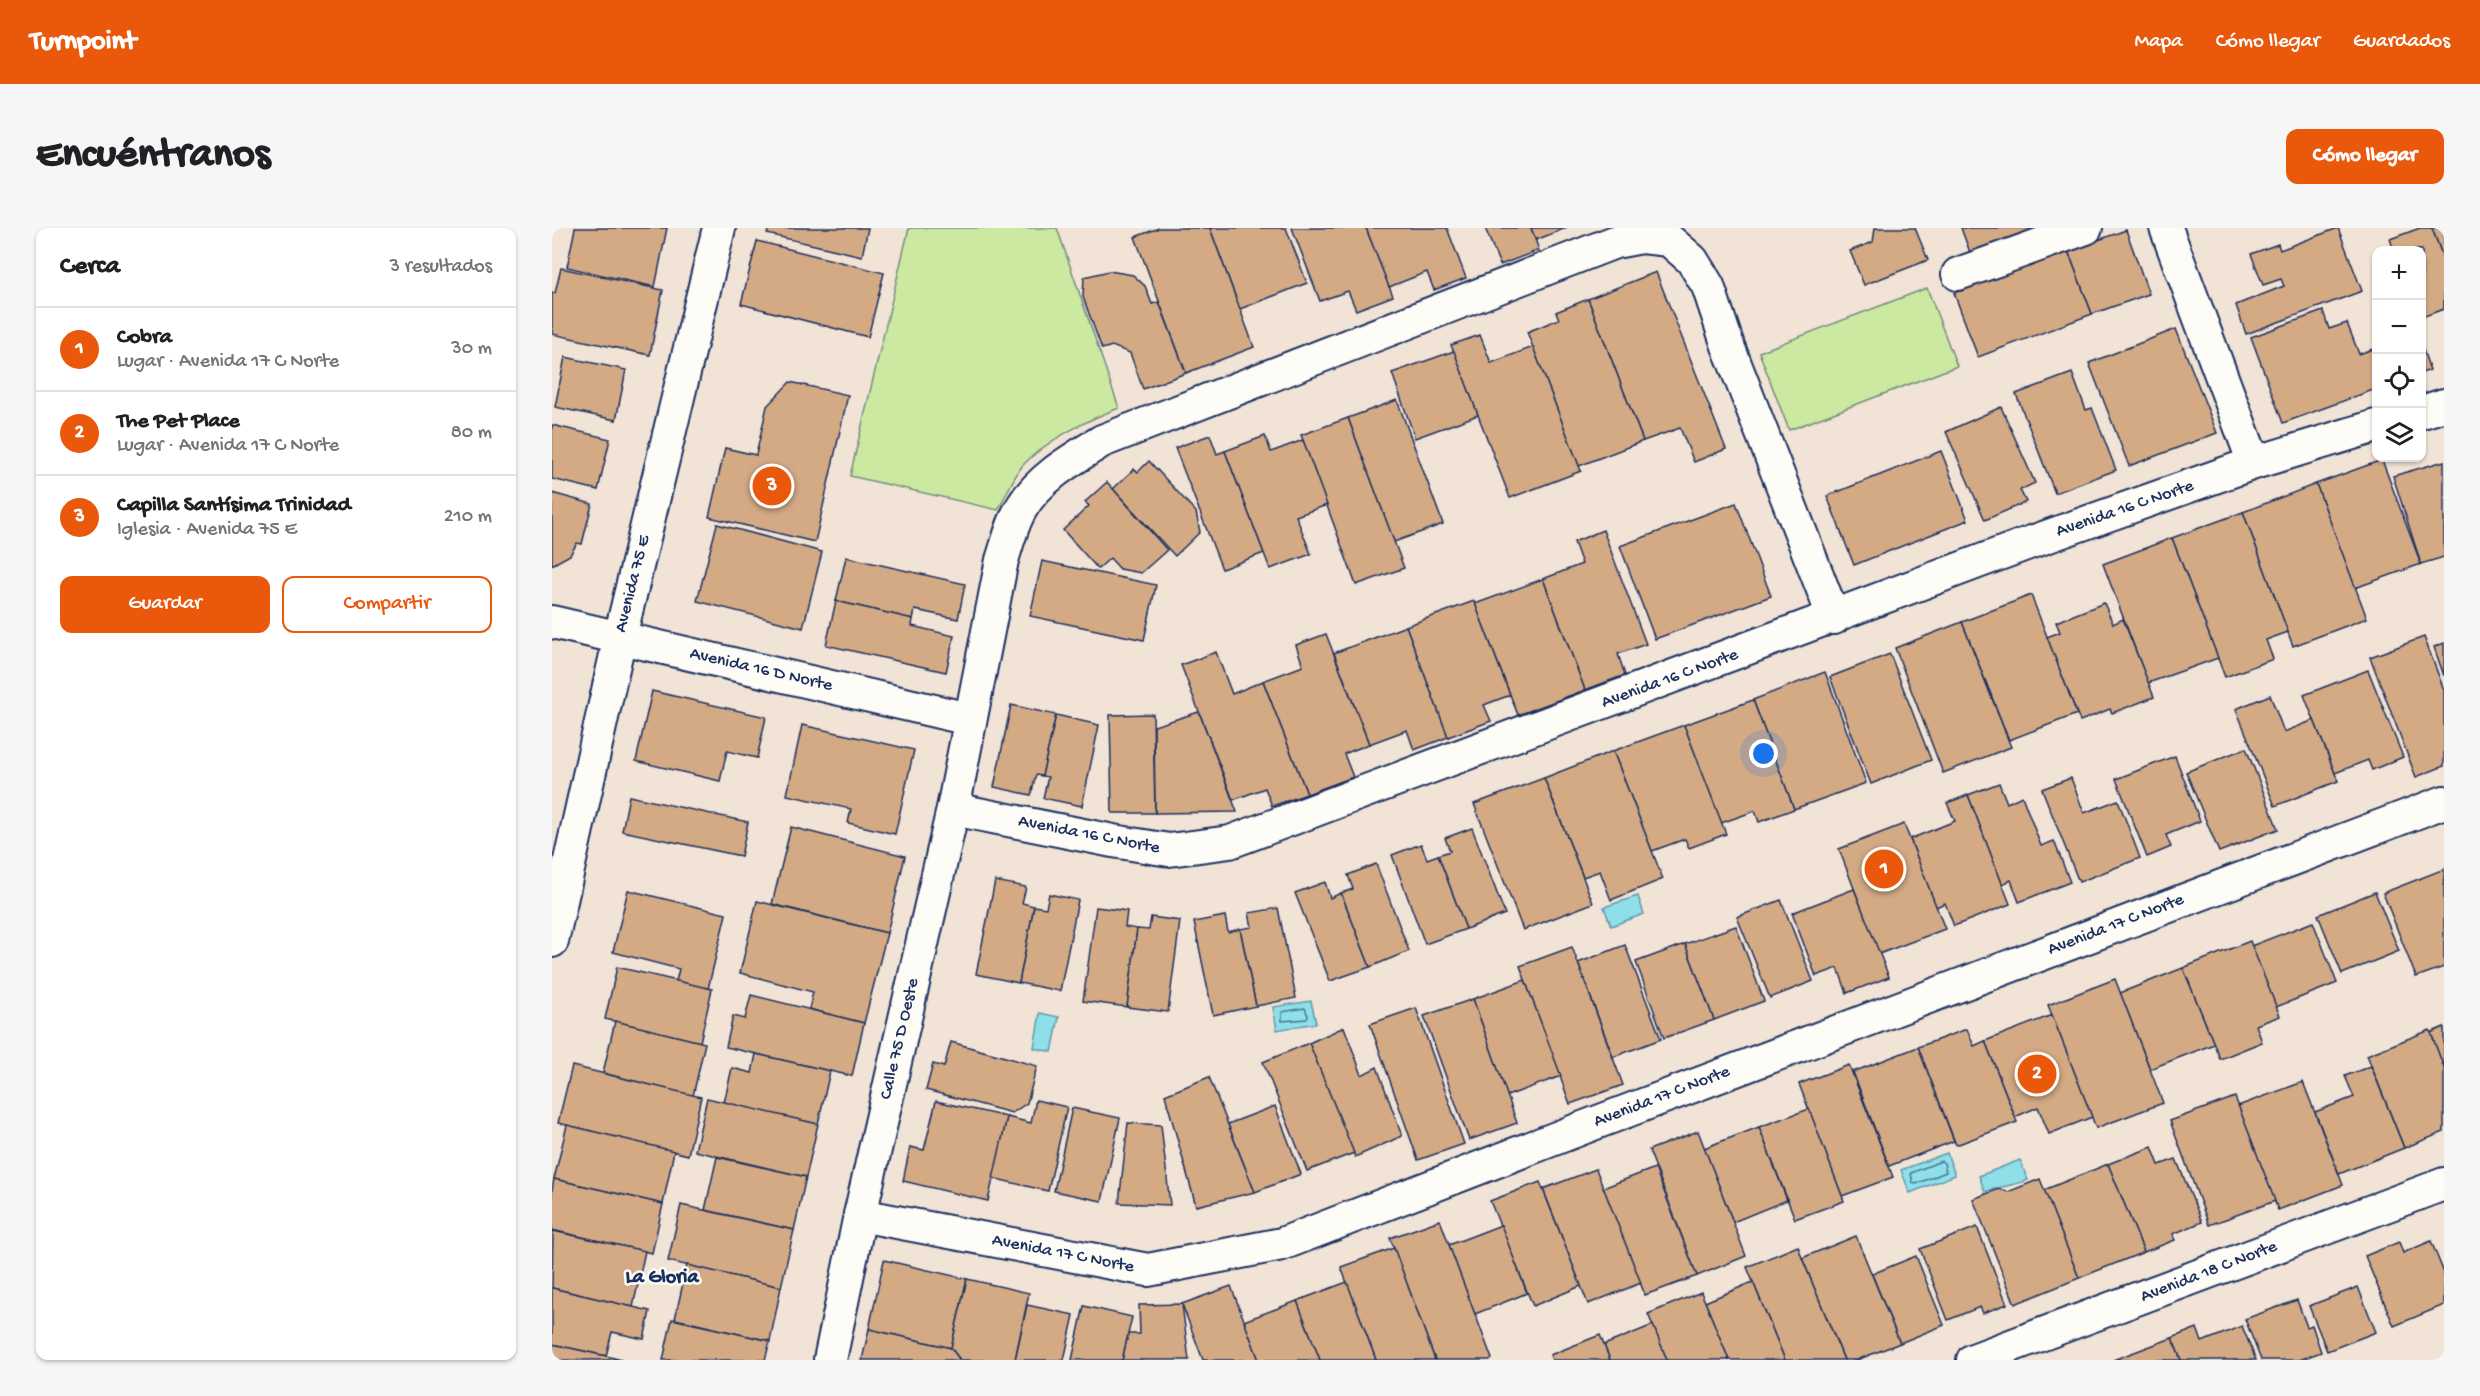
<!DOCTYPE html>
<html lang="es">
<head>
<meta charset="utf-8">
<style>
  body { margin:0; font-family:"Gochi Hand",sans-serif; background:#f6f6f6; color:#202124 }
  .controls { position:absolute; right:18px; top:18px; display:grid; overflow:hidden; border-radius:12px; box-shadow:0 2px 4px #0004 }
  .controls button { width:54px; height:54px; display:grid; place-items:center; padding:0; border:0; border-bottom:2px solid #e0e0e0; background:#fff; color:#202124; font:30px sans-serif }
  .you { position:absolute; left:1212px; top:526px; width:21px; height:21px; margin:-15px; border:4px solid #fff; border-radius:50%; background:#1a73e8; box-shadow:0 0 0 9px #1a73e833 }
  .badge { display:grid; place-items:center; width:39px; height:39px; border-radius:50%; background:#ea580c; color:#fff; font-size:20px; font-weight:700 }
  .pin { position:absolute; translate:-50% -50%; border:3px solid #fff; box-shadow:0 2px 6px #0006 }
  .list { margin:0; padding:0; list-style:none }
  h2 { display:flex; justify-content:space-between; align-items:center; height:78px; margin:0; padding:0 24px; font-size:26px }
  h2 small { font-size:20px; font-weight:400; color:#757577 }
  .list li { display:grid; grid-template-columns:39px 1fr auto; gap:18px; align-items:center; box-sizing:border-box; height:84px; padding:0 24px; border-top:2px solid #e0e0e0 }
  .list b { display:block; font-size:22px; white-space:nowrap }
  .list p { margin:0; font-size:20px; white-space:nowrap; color:#757577 }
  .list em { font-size:20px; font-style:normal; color:#757577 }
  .actions { display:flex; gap:12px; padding:18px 24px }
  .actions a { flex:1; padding:14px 0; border:2px solid #ea580c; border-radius:12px; text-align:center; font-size:21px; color:#ea580c }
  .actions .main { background:#ea580c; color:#fff }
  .icon { flex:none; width:33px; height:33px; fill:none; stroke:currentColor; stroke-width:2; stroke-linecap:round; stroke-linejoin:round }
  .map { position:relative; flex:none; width:1892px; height:1132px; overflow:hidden; border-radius:12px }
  header { display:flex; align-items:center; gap:36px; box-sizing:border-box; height:84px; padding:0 30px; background:#ea580c; color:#fff }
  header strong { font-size:28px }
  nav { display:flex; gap:33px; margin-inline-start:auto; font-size:21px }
  .intro { display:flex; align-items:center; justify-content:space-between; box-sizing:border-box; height:144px; padding:0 36px }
  h1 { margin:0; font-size:42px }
  .button { padding:15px 27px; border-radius:12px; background:#ea580c; color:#fff; font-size:21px; font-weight:700 }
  main { display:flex; gap:36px; padding:0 36px }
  aside { flex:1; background:#fff; border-radius:12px; box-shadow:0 2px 4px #0004 }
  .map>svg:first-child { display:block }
</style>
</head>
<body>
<header>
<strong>Turnpoint</strong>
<nav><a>Mapa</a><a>Cómo llegar</a><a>Guardados</a></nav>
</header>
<div class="intro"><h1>Encuéntranos</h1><a class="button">Cómo llegar</a></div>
<main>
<aside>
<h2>Cerca<small>3 resultados</small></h2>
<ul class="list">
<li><span class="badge">1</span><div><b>Cobra</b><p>Lugar · Avenida 17 C Norte</p></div><em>30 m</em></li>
<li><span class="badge">2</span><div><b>The Pet Place</b><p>Lugar · Avenida 17 C Norte</p></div><em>80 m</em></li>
<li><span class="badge">3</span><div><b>Capilla Santísima Trinidad</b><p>Iglesia · Avenida 75 E</p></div><em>210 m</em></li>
</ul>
<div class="actions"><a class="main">Guardar</a><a>Compartir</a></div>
</aside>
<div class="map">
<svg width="1892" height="1132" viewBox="0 0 1892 1132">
  <rect width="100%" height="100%" fill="#f1e3d5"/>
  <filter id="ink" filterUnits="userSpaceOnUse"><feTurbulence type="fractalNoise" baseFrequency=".0167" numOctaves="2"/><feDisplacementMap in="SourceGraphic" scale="12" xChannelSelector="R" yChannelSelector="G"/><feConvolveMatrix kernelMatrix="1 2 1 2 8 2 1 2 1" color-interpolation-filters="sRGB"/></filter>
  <g filter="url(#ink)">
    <!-- green -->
    <g fill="#cbe9a0" stroke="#738c7f" stroke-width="1.5">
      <path d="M357,0H505L567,180C537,191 493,213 471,237C461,249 454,268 446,282L298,248Z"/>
      <path d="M1375,60L1405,138L1237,202L1207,124Z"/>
    </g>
    <!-- water -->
    <g fill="#8edfe7" stroke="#6099b0" stroke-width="1.5">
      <path d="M1086,668L1092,686L1059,698L1052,679Z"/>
      <path d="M759,773L764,795L725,802L721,779Z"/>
      <path d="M488,785L507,789L500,824L482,820Z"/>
      <path d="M1395,925L1403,947L1358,965L1349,942Z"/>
      <path d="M1468,932L1476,952C1461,958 1447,958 1433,964L1427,948Z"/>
    </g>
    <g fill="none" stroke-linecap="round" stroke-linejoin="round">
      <!-- shore -->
      <g stroke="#497595" stroke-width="1.5">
        <path d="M753,780L756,788L755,791L730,793V784Z"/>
        <path d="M1389,933L1392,935L1394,944L1364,956L1361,955L1359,945Z"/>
      </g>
    </g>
    <!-- building -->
    <g fill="#d4aa85" stroke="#1b2f5e" stroke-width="1.5">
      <path d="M23,0H115L103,59L15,39Z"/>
      <path d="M217,0H316L310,28L215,6Z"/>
      <path d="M607,0H658L702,119L634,145L583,9Z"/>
      <path d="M658,0H734L755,55L688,81Z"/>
      <path d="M740,0H814L841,68L804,82L796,63L768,73Z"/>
      <path d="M814,0H895L914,50L882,62L875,44L837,59Z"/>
      <path d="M933,0H979L987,22L948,37Z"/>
      <path d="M979,0H1014L984,12Z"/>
      <path d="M1323,0H1363L1376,32L1312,57L1298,23L1321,14Z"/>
      <path d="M1409,0H1489L1419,27Z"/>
      <path d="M1786,0L1810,63L1694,106L1684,77L1732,58L1729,51L1711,57L1699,26L1726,16L1728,22Z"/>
      <path d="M1868,0H1880L1892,32V81L1870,89V22H1842L1838,11Z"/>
      <path d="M1880,0H1892V32Z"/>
      <path d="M1574,2L1597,66L1540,86L1516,23Z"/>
      <path d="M205,13L332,45L316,109L189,76Z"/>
      <path d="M1516,23L1540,86L1426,129L1402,65Z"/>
      <path d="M9,40L111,62L98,127L0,106V65H3Z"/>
      <path d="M557,43L581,47L593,58L600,76L607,74L634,145L591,161L578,125L560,118L550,121L531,69L532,49Z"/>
      <path d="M1104,44L1174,221L1142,234L1128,200L1091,213L1036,71Z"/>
      <path d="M1036,71L1091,213L1027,238L975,104L1007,91L1004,84Z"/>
      <path d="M1771,83L1777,101L1795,95L1807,126L1824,120V161L1731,195L1699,109Z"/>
      <path d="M1624,101L1665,205L1577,238L1537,135Z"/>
      <path d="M928,107L939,135L981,119L1029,243L958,270L899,117Z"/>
      <path d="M1870,119L1878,142L1870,145Z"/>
      <path d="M902,123L926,187L863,210L840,145Z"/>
      <path d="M13,129L74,142L64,192L3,179Z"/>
      <path d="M1520,145L1534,182L1540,180L1564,242L1503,265L1464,166Z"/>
      <path d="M238,154L296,167L263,314L157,289L173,220L204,227L215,178Z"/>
      <path d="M845,172L891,296L842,314L796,190Z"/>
      <path d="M1449,179L1483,255L1468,262L1474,274L1433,292L1394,204Z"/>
      <path d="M796,190L852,340L804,357L749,207Z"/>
      <path d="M0,197L58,211L46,262L0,251Z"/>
      <path d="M658,207L665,226L673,223L712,325L670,341L623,220Z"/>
      <path d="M713,208L719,224L751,212L775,277L744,288L759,326L718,341L673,223Z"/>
      <path d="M1389,223L1416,292L1302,337L1275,268Z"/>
      <path d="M1830,232L1869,336L1803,360L1764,256Z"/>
      <path d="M597,233L644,284L648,304L623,328L561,261L582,241L586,244Z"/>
      <path d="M1892,233V329L1869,336L1841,248Z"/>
      <path d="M555,254L615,322L589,345L568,341L558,330L546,341L511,302L537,278L533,274Z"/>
      <path d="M1764,256L1815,390L1741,418L1691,284Z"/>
      <path d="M0,265L40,276L30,316L25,315L18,327L0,337Z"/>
      <path d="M1184,275L1219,368L1103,411L1068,318Z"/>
      <path d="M1691,284L1736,404L1714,412L1721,431L1673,449L1620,310Z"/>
      <path d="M165,296L270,324L251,400L145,373Z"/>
      <path d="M1051,302L1094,416L1066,426L1073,447L1033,462L991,351L1030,336L1022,314Z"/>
      <path d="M1620,310L1666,430L1596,455L1551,336Z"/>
      <path d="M294,329L413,356L406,391L363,382L361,391L284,373Z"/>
      <path d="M490,333L604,357L592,412L478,388Z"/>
      <path d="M991,351L1033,462L966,487L923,376Z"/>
      <path d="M1479,367L1525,486L1457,512L1410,394Z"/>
      <path d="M284,373L361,391L360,398L402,408L394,444L274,417Z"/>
      <path d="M922,373L958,467L932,477L939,493L896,509L854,398Z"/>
      <path d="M1552,375L1561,396L1571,391L1602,469L1560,485L1558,481L1528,493L1495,409L1508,404L1504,394Z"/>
      <path d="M1410,394L1459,519L1391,545L1343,420Z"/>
      <path d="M854,398L896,509L862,522L855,502L817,516L782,425Z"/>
      <path d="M774,406L817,516L792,526L801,549L755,566L711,453L751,438L744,417Z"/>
      <path d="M1872,409L1892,462V538L1864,549L1818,429Z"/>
      <path d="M1892,415V448L1882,419Z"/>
      <path d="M664,424L680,466L711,453L755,566L720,578L713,560L681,572L629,437Z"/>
      <path d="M1338,426L1379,532L1319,556L1278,449Z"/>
      <path d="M1816,442L1851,529L1820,542L1816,532L1783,545L1752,467Z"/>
      <path d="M1273,444L1314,555L1242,581L1201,472Z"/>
      <path d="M100,463L214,489L205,530L175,523L168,553L84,533Z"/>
      <path d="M1718,467L1732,504L1762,492L1786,553L1723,578L1684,481Z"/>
      <path d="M1201,472L1242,581L1207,594L1203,583L1169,595L1132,497Z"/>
      <path d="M459,477L504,487L490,548L484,547L479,567L442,559Z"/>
      <path d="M647,484L685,584L603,585L602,498Z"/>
      <path d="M601,486L603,585H560L558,487Z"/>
      <path d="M504,487L547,497L530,578L491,570L496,549L490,548Z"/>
      <path d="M250,497L362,522L343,606L296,595L299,581L235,567Z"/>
      <path d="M1132,497L1174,606L1137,620L1133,611L1100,623L1061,523Z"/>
      <path d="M1694,520L1726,601L1667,624L1634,544Z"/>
      <path d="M1061,523L1111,651L1059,672L1048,643L1031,649L992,550Z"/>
      <path d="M1623,528L1648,593L1614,607L1619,619L1595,629L1564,551Z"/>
      <path d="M992,550L1041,675L971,702L922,576Z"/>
      <path d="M1519,550L1532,585L1566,572L1588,630L1527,654L1490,561Z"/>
      <path d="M1447,555L1455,575L1470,568L1489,618L1502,613L1518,654L1467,674L1459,652L1450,656L1416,567Z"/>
      <path d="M1416,567L1458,676L1402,698L1393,675L1384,679L1358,611L1403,593L1395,575Z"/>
      <path d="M77,568L196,594L189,628L70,603Z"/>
      <path d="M1352,596L1393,701L1327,726L1287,621Z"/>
      <path d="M239,599L353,628L335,705L220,676Z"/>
      <path d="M920,600L953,686L914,701L886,627L898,623L893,610Z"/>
      <path d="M869,616L875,631L886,627L914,701L873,716L840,627Z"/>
      <path d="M824,636L857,723L818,739L789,665L801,661L796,647Z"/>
      <path d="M1892,641V739L1864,749L1831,665Z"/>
      <path d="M443,653L474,659L470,675L482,678L467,755L424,746Z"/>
      <path d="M773,654L778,670L789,665L818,739L778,753L743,665Z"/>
      <path d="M1302,661L1337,749L1295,765L1286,740L1264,748L1240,685Z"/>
      <path d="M76,662L174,686L156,761L124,753L127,741L61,724Z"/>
      <path d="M1823,664L1847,723L1790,746L1766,687Z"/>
      <path d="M497,666L526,672L508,763L467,755L482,678L494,680Z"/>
      <path d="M1229,672L1261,753L1218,770L1185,689Z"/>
      <path d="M205,673L335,705L312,795L257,781L261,764L188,745Z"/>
      <path d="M544,679L575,683L573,699L585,701L575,779L531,773Z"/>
      <path d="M726,680L744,770L704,778L688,701L700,699L697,685Z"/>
      <path d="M673,688L676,704L688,701L704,778L661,787L642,694Z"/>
      <path d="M599,689L628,693L616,784L575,779L585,701L597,702Z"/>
      <path d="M1761,694L1785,755L1724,779L1699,718Z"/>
      <path d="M1184,698L1212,773L1162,792L1133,716Z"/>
      <path d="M1698,713L1728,788L1704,797L1710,814L1668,831L1631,740Z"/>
      <path d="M1133,716L1162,792L1112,810L1084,734Z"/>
      <path d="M1073,717L1109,811L1061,829L1026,735Z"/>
      <path d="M1020,719L1071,857L1018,876L968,738Z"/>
      <path d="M65,739L160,761L148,814L53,791Z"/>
      <path d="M1631,740L1662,816L1598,841L1568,765Z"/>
      <path d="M1563,751L1611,875L1544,900L1496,777Z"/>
      <path d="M973,752L1009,848L955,868L921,771Z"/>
      <path d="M199,767L312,795L300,848L174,819L181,788L193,791Z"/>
      <path d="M921,771L965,895L917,912L872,788Z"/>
      <path d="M864,780L912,916L866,932L818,796Z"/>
      <path d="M1500,787L1540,889L1497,906L1486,879L1463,889L1433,813Z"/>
      <path d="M63,793L153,815L141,868L51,845Z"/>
      <path d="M792,799L810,847L825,839L850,908L803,929L757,815Z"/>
      <path d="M1892,799V840L1878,805Z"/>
      <path d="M1415,801L1422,818L1433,813L1465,894L1404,917L1366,819Z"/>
      <path d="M1878,802L1892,840V904L1852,920L1815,827Z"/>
      <path d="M399,814L485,838L475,875L460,885L374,862L381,836L392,839Z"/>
      <path d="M757,815L802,925L755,943L711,834Z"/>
      <path d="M1366,819L1402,913L1337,938L1301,844Z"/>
      <path d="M204,826L278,843L266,896L172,875L180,840L200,845Z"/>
      <path d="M1297,837L1341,949L1290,968L1247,856Z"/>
      <path d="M20,838L149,869L136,927L6,895Z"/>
      <path d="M1819,838L1852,920L1787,946L1763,884L1802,869L1793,848Z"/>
      <path d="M657,849L703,964L644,978L613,867Z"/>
      <path d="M1751,854L1791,957L1726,982L1686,878Z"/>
      <path d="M1683,869L1723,973L1657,997L1618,893Z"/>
      <path d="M155,870L266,896L254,949L143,923Z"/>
      <path d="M484,872L515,879L496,963L440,950L455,889L479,895Z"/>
      <path d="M384,873L455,889L436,973L351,953L358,919L372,922Z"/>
      <path d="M723,878L749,946L703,964L676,896Z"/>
      <path d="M520,880L568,890L550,973L502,963Z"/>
      <path d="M1257,881L1292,973L1243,991L1207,899Z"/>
      <path d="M576,895L609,897L618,977L567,975Z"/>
      <path d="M15,897L122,923L111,976L2,951Z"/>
      <path d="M1207,899L1235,972L1181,994L1152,920Z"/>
      <path d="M1146,903L1194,1028L1145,1048L1097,922Z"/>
      <path d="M1600,919L1607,937L1624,931L1650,994L1621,1006L1623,1012L1592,1024L1556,936Z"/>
      <path d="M165,929L254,949L242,1002L153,982Z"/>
      <path d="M1556,936L1592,1024L1527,1050L1492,962Z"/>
      <path d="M1103,940L1145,1048L1093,1067L1051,960Z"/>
      <path d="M1044,941L1089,1055L1036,1076L991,961Z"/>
      <path d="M2,951L111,976L100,1025L0,1002V962Z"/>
      <path d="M1488,951L1527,1050L1463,1076L1421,971L1447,961L1456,964Z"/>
      <path d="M988,954L1029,1058L981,1078L938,973Z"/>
      <path d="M129,977L242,1002L229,1059L116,1033Z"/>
      <path d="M888,992L940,1131L937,1132H883L838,1010Z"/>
      <path d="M949,997L975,1065L923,1086L897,1017Z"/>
      <path d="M1425,999L1455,1076L1431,1085L1428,1079L1396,1092L1368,1021Z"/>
      <path d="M1,1003L93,1023L81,1079L0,1060Z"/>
      <path d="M1304,1008L1348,1115L1305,1132H1292L1250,1030Z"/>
      <path d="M1879,1013L1892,1045V1077L1842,1098L1813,1028L1847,1014L1851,1025Z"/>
      <path d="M1246,1018L1250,1030L1292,1132H1233L1201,1054L1195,1039Z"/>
      <path d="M842,1020L883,1132H824L789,1039Z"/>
      <path d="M1364,1028L1392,1097L1348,1115L1320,1046Z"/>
      <path d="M332,1032L415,1051L399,1120L317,1101Z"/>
      <path d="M135,1037L229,1059L218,1113L123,1091Z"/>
      <path d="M415,1051L477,1065L463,1132H408L399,1120Z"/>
      <path d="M795,1054L824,1132H768L745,1073Z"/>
      <path d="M1201,1054L1233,1132H1177L1153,1074Z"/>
      <path d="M679,1058L707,1132H651L630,1076Z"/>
      <path d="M1806,1059L1824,1104L1775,1123L1757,1078Z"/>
      <path d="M0,1060L98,1083L92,1111L60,1104L54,1128L0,1116Z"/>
      <path d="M1149,1064L1177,1132H1115L1096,1086Z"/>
      <path d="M1745,1072L1755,1099L1760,1097L1769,1124L1747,1132H1709L1693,1091Z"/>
      <path d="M745,1073L768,1132H707L692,1093Z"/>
      <path d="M630,1076L637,1132H570L576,1106H588L587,1077Z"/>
      <path d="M475,1077L522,1087L512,1132H463Z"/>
      <path d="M532,1078L580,1089L570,1132H520Z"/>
      <path d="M120,1091L218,1113L213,1132H111Z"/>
      <path d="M1101,1097L1115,1132H1058L1052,1117Z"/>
      <path d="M1690,1098L1704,1132H1629L1620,1110L1645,1100L1650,1114Z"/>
      <path d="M317,1101L399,1120L408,1132H310Z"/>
      <path d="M1048,1107L1058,1132H1000L998,1127Z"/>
      <path d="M1620,1110L1629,1132H1561Z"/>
      <path d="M0,1116L54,1128L70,1132H0Z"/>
    </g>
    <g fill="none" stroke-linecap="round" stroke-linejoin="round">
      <defs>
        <g id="minor">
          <path d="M1614,0L1702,235"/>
          <path d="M1406,46L1534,0"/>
          <path d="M1870,184L1892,177"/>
          <path d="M0,394L417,491"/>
          <path d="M401,581L561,613L617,622L678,614L1474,316L1702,235L1824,198"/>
          <path d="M0,713L68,409L167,0"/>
          <path d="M308,987L596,1042L730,1016L1046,894L1892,574"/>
          <path d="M278,1132L308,987L401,581L450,332C456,314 460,295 470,279C488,249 521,231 550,213L1063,14L1090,9L1117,12L1140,32L1156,58L1176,118L1282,390"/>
          <path d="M1421,1132L1892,956"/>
        </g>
      </defs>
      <!-- minor casing -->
      <use href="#minor" stroke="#1b2f5e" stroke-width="36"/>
      <!-- minor -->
      <use href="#minor" stroke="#fdfcf7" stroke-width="32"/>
    </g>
  </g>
  <g text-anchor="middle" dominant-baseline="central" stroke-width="5" stroke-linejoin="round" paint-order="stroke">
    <!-- street labels -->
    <g font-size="18" fill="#1b2f5e" stroke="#fdfcf7">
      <text transform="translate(1573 281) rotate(-19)">Avenida 16 C Norte</text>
      <text transform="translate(81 356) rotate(-76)">Avenida 75 E</text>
      <text transform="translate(209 442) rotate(13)">Avenida 16 D Norte</text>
      <text transform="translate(1118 451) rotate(-20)">Avenida 16 C Norte</text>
      <text transform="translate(537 607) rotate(11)">Avenida 16 C Norte</text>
      <text transform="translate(1564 697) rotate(-21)">Avenida 17 C Norte</text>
      <text transform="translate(348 811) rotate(-77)">Calle 75 D Oeste</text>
      <text transform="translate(1110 869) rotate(-21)">Avenida 17 C Norte</text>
      <text transform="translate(511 1026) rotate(11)">Avenida 17 C Norte</text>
      <text transform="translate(1657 1044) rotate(-21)">Avenida 18 C Norte</text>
    </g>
    <!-- neighbourhood labels -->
    <g font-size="20" font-weight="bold" fill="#1b2f5e" stroke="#fdfcf7">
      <text x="110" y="1050">La Gloria</text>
    </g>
  </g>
</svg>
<div class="controls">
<button>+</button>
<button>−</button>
<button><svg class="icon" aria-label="locate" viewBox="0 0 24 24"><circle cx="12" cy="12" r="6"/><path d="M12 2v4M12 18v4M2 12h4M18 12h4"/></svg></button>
<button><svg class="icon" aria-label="layers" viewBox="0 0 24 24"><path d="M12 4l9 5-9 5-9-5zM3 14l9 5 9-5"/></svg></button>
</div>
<div class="you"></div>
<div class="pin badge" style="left:1332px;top:641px">1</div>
<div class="pin badge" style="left:1485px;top:846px">2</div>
<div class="pin badge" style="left:220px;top:258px">3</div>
</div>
</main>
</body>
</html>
